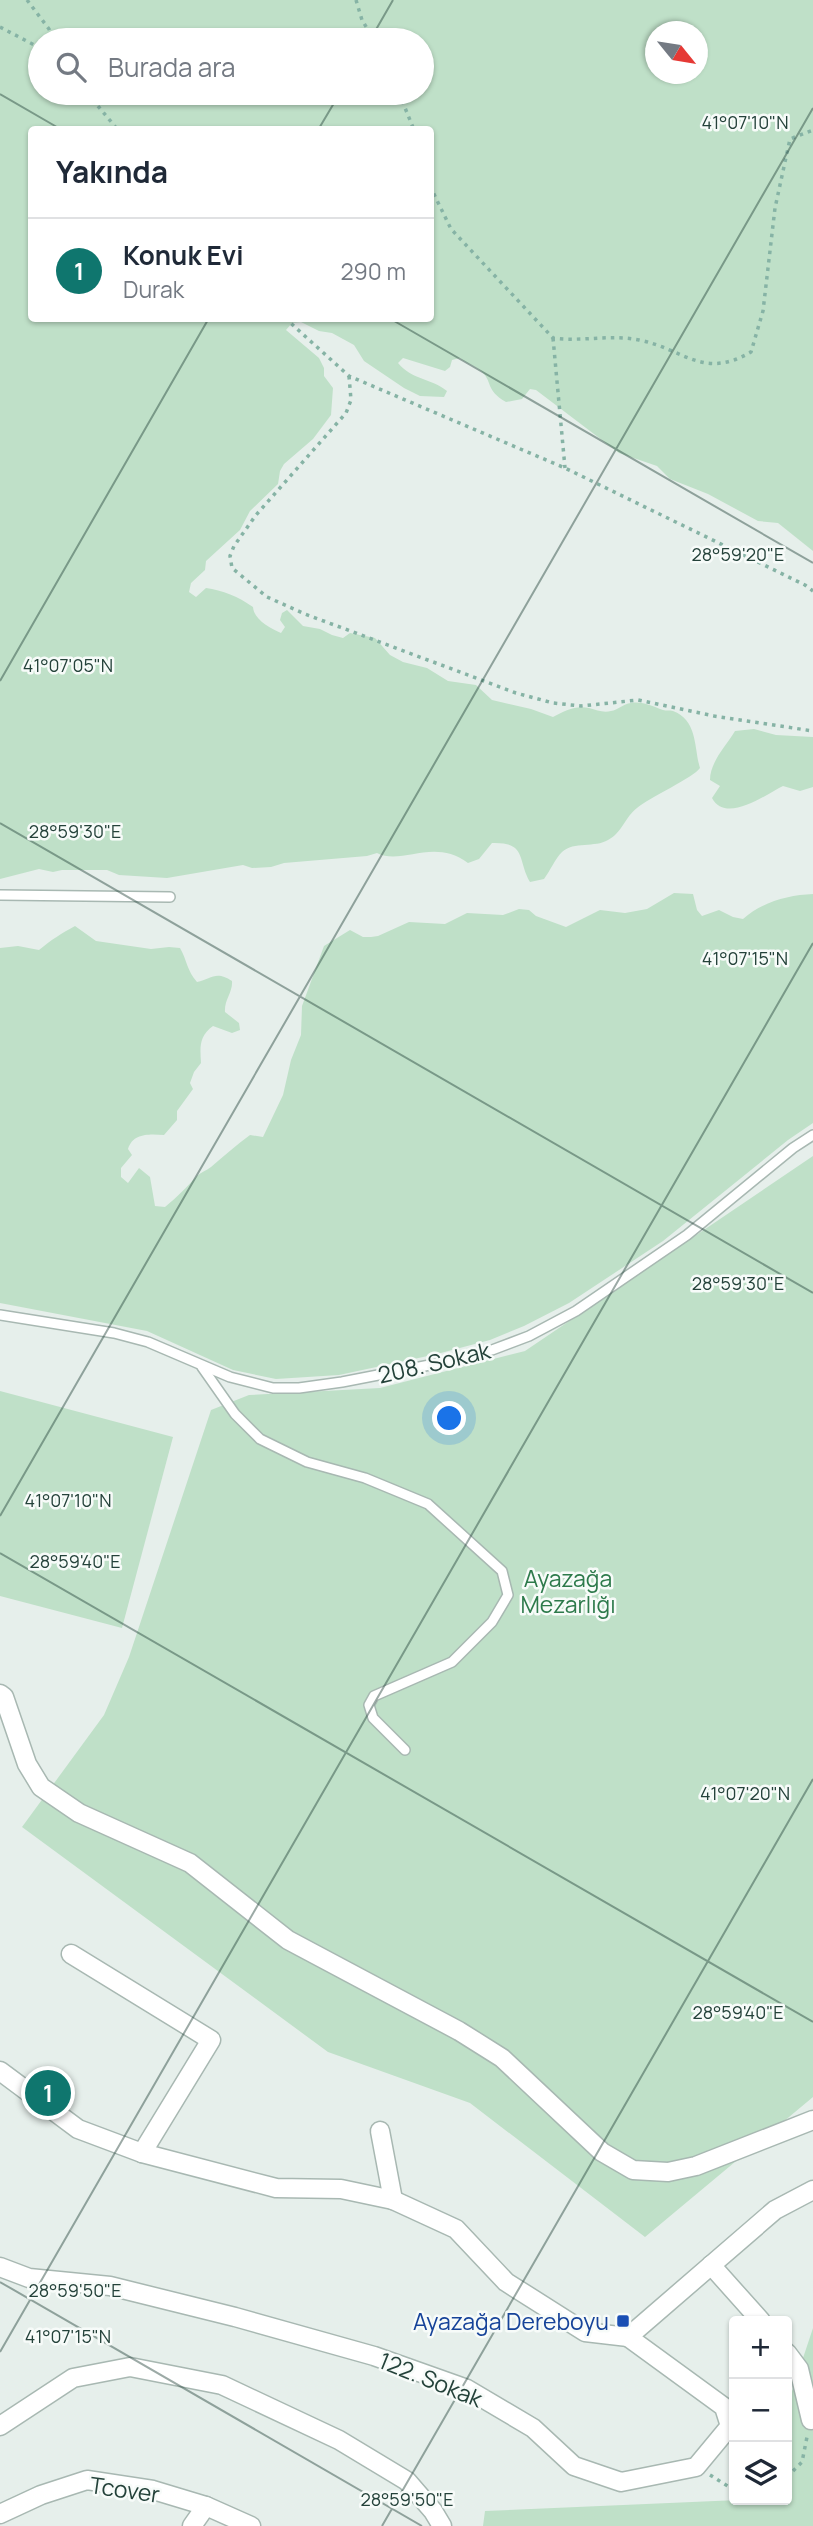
<!DOCTYPE html>
<html lang="tr">
<head>
<meta charset="utf-8">
<style>
  body { margin:0; font-family:Manrope,sans-serif; background:#f2f2f3; color:#1f2937 }
  .controls { position:absolute; right:21px; bottom:21px; display:grid; overflow:hidden; border-radius:7px; box-shadow:0 2px 5px #0004 }
  .controls button { width:63px; height:63px; display:grid; place-items:center; padding:0; border:0; border-bottom:2px solid #e0e1e3; background:#fff; color:#1f2937; font:35px sans-serif }
  .compass { position:absolute; left:645px; top:21px; width:63px; height:63px; border-radius:50%; background:#fff; box-shadow:0 2px 5px #0004; rotate:120deg }
  .you { position:absolute; left:450px; top:1419px; width:24px; height:24px; margin:-18px; border:5px solid #fff; border-radius:50%; background:#1a73e8; box-shadow:0 0 0 10px #1a73e833 }
  .badge { display:grid; place-items:center; width:46px; height:46px; border-radius:50%; background:#0f766e; color:#fff; font-size:23px; font-weight:700 }
  .pin { position:absolute; translate:-50% -50%; border:4px solid #fff; box-shadow:0 2px 7px #0006 }
  .list { margin:0; padding:0; list-style:none }
  h2 { display:flex; justify-content:space-between; align-items:center; height:91px; margin:0; padding:0 28px; font-size:30px }
  h2 small { font-size:23px; font-weight:400; color:#747a83 }
  .list li { display:grid; grid-template-columns:46px 1fr auto; gap:21px; align-items:center; box-sizing:border-box; height:105px; padding:0 28px; border-top:2px solid #e0e1e3 }
  .list b { display:block; font-size:26px; white-space:nowrap }
  .list p { margin:0; font-size:23px; white-space:nowrap; color:#747a83 }
  .list em { font-size:23px; font-style:normal; color:#747a83 }
  .icon { flex:none; width:38px; height:38px; fill:none; stroke:currentColor; stroke-width:2; stroke-linecap:round; stroke-linejoin:round }
  .map { position:relative; flex:none; width:813px; height:2526px; overflow:hidden }
  .search { position:absolute; background:#fff; box-shadow:0 2px 5px #0004; left:28px; top:28px; width:406px; height:77px; display:flex; align-items:center; gap:18px; box-sizing:border-box; padding:0 24px; border-radius:38px; color:#747a83; font-size:26px }
  .panel { position:absolute; background:#fff; box-shadow:0 2px 5px #0004; left:28px; top:126px; width:406px; height:196px; border-radius:7px }
  .map>svg:first-child { display:block }
</style>
</head>
<body>
<div class="map">
<svg width="813" height="2526" viewBox="0 0 813 2526">
  <rect width="100%" height="100%" fill="#e6efeb"/>
  <!-- green -->
  <g fill="#bfe0c8" fill-rule="evenodd">
    <path d="M0,0H813V551L778,523L758,521L708,494L670,479L657,466L619,453L536,390L530,389L522,399L506,402C484,389 494,382 480,370C474,365 466,363 460,358L452,360L450,367L445,371L403,358L398,363C412,380 431,378 447,391L444,397L420,396L404,388L364,361L354,345L332,333L319,331L301,322L292,323L286,330L319,358L324,368V376L333,388L331,415L313,439L284,464L280,471L278,484L250,511L240,530L206,561L205,570L191,583L189,592L196,597L206,588C222,590 239,597 253,607C254,620 270,628 281,633L285,627L280,620L282,613L287,610L303,626L320,629L332,635L343,638L350,633L375,638L390,655L403,662L427,668L448,681L476,685L492,700L531,709L553,717C564,711 576,705 589,708C597,710 603,713 611,711C618,710 623,704 631,703C643,701 651,706 663,710C666,711 670,710 673,711C698,720 694,749 700,768C694,777 649,798 637,808C625,817 622,833 608,840C595,848 574,841 562,852C555,859 550,871 544,879L530,882C517,859 527,842 492,843L479,859L468,863C433,837 402,866 377,853L367,856L284,863L271,867L252,868L243,865L167,878L119,875L107,870H62L53,872L39,869L0,879ZM656,32H698V74H656ZM422,40V93H40V40ZM32,130H430V318H32Z"/>
    <path d="M754,729L776,735L813,737V787L800,791L783,786C765,795 726,824 712,798L720,786L710,780C710,762 726,746 735,731Z"/>
    <path d="M674,893L693,894L697,910L702,916L719,910L733,917L743,919C762,902 788,895 813,894V1123L788,1140L663,1241L569,1303L524,1326L490,1340L437,1354L339,1375L276,1379L233,1370L147,1331L0,1303V948L18,946L39,950C51,940 62,933 75,926L96,941L151,949L169,947L180,948C187,960 187,971 197,982C211,979 216,970 232,981C233,992 224,1000 225,1012L239,1023L240,1030L232,1033L213,1026C199,1036 200,1047 201,1063L194,1072L190,1083L193,1089L177,1111V1120L164,1135C149,1134 133,1133 128,1149L132,1155L121,1168V1177L128,1183L139,1168L150,1177L155,1206L165,1207C177,1197 186,1188 197,1176C201,1172 206,1171 211,1167C224,1156 236,1145 250,1135L263,1137L283,1095L291,1060L301,1035L302,1006L324,946L350,930L363,937H371L378,936L409,922L445,924L467,913L503,915L519,909L529,910L536,916L566,927L600,910L625,913L647,909Z"/>
    <path d="M813,1156V2097L645,2237L470,2103L328,2052L22,1827L104,1715L129,1657L211,1410L249,1395L380,1388L525,1351Z"/>
    <path d="M0,1391L173,1437L122,1628L0,1596Z"/>
    <path d="M813,2328V2526H483L485,2511L738,2500H787V2406Z"/>
  </g>
  <g fill="none" stroke-linecap="round" stroke-linejoin="round">
    <defs>
      <g id="service">
        <path d="M0,895L170,897"/>
        <path d="M0,1315L114,1333L148,1342L230,1377L273,1388H299L342,1382L440,1363L492,1350L529,1336L576,1311L687,1235L793,1148L813,1135"/>
        <path d="M202,1367L235,1414L260,1439L307,1462L365,1478L428,1504L502,1571L508,1595L492,1622L452,1662L374,1696L369,1705L373,1718L405,1750"/>
      </g>
      <g id="minor">
        <path d="M0,1694L4,1697L27,1764L41,1787L79,1813L190,1863L288,1940L459,2031L502,2058L602,2152L633,2170L668,2172L696,2166L813,2120"/>
        <path d="M71,1954L211,2040L142,2153"/>
        <path d="M0,2071L78,2129L142,2153L276,2188L341,2189L393,2200L456,2229L506,2282L585,2332L628,2337L775,2210L813,2190"/>
        <path d="M380,2131L393,2200"/>
        <path d="M711,2265L761,2321"/>
        <path d="M0,2267L29,2278L110,2286L235,2317L374,2356L467,2389L533,2428L574,2466L621,2482L696,2467L730,2426L724,2407L628,2337"/>
        <path d="M787,2353L799,2369L811,2420"/>
        <path d="M0,2426L73,2378L130,2367L222,2385L339,2440L407,2481L433,2511L442,2526"/>
        <path d="M0,2514L41,2495L87,2480L153,2490L206,2506L251,2526"/>
        <path d="M192,2526L206,2506"/>
      </g>
    </defs>
    <!-- service casing -->
    <use href="#service" stroke="#a8b8b2" stroke-width="12"/>
    <!-- minor casing -->
    <use href="#minor" stroke="#a8b8b2" stroke-width="21"/>
    <!-- path -->
    <g stroke="#86b3a5" stroke-width="3.5" stroke-dasharray="3.5 5" stroke-linecap="butt">
      <path d="M27,0L49,29L53,40"/>
      <path d="M356,0L362,20L374,40"/>
      <path d="M0,27L40,48"/>
      <path d="M87,93L118,130"/>
      <path d="M399,93L414,130"/>
      <path d="M430,186L451,229L553,338C583,342 610,334 639,340C684,349 703,380 751,352L763,311L775,208L790,139L813,130"/>
      <path d="M285,318L349,376L565,468L805,585L813,591"/>
      <path d="M553,338L565,468"/>
      <path d="M349,376L351,400L346,413L256,515L234,546L230,556L232,568L267,597L305,614L516,693L553,703L581,706L638,700L714,716L813,731"/>
      <path d="M710,2475L734,2490"/>
      <path d="M787,2477L802,2462L807,2437"/>
    </g>
    <!-- service -->
    <use href="#service" stroke="#fff" stroke-width="9"/>
    <!-- minor -->
    <use href="#minor" stroke="#fff" stroke-width="18"/>
  </g>
  <!-- ticks -->
  <path fill="none" stroke="#24423a" stroke-width="2" stroke-opacity="0.45" d="M370,40L393,0M0,94L62,130M318,130L340,93M389,318L813,563M0,681L209,318M0,823L813,1293M0,1516L813,108M0,1553L813,2022M0,2282L422,2526M0,2352L813,943M382,2526L813,1779"/>
  <!-- markers -->
  <rect fill="#1a4fb4" stroke="#f7fbf9" stroke-width="2.5" x="616" y="2314" width="14" height="14" rx="3.5"/>
  <g text-anchor="middle" dominant-baseline="central" stroke-width="5" stroke-linejoin="round" paint-order="stroke">
    <!-- street labels -->
    <g font-size="23" fill="#24423a" stroke="#f7fbf9">
      <text transform="translate(434 1362) rotate(-13)">208. Sokak</text>
      <text transform="translate(431 2379) rotate(22)">122. Sokak</text>
      <text transform="translate(125 2489) rotate(8)">Tcover</text>
    </g>
    <!-- park labels -->
    <g font-size="23" fill="#2d7a4b" stroke="#f7fbf9">
      <text x="568" y="1578">Ayazağa<tspan x="568" dy="26">Mezarlığı</tspan></text>
    </g>
    <!-- transit labels -->
    <g font-size="23" fill="#164399" stroke="#f7fbf9" text-anchor="end">
      <text x="609" y="2321">Ayazağa Dereboyu</text>
    </g>
  </g>
  <g font-size="18" text-anchor="middle" fill="#24423a" stroke="#f7fbf9" stroke-width="5" stroke-linejoin="round" paint-order="stroke">
    <text x="745" y="129">41°07'10"N</text>
    <text x="738" y="561">28°59'20"E</text>
    <text x="68" y="672">41°07'05"N</text>
    <text x="75" y="838">28°59'30"E</text>
    <text x="745" y="965">41°07'15"N</text>
    <text x="738" y="1290">28°59'30"E</text>
    <text x="68" y="1507">41°07'10"N</text>
    <text x="75" y="1568">28°59'40"E</text>
    <text x="745" y="1800">41°07'20"N</text>
    <text x="738" y="2019">28°59'40"E</text>
    <text x="75" y="2297">28°59'50"E</text>
    <text x="68" y="2343">41°07'15"N</text>
    <text x="407" y="2506">28°59'50"E</text>
  </g>
</svg>
<div class="controls">
<button>+</button>
<button>−</button>
<button><svg class="icon" aria-label="layers" viewBox="0 0 24 24"><path d="M12 4l9 5-9 5-9-5zM3 14l9 5 9-5"/></svg></button>
</div>
<svg class="compass" viewBox="-18 -18 36 36"><path d="M0-13l5 13h-10z" fill="#e53935"/><path d="M0 13l5-13h-10z" fill="#747a83"/></svg>
<div class="you"></div>
<div class="pin badge" style="left:48px;top:2093px">1</div>
<div class="search"><svg class="icon" aria-label="search" viewBox="0 0 24 24"><circle cx="10" cy="10" r="6"/><path d="M15 15l6 6"/></svg>Burada ara</div>
<section class="panel">
<h2>Yakında<small></small></h2>
<ul class="list">
<li><span class="badge">1</span><div><b>Konuk Evi</b><p>Durak</p></div><em>290 m</em></li>
</ul>
</section>
</div>
</body>
</html>
